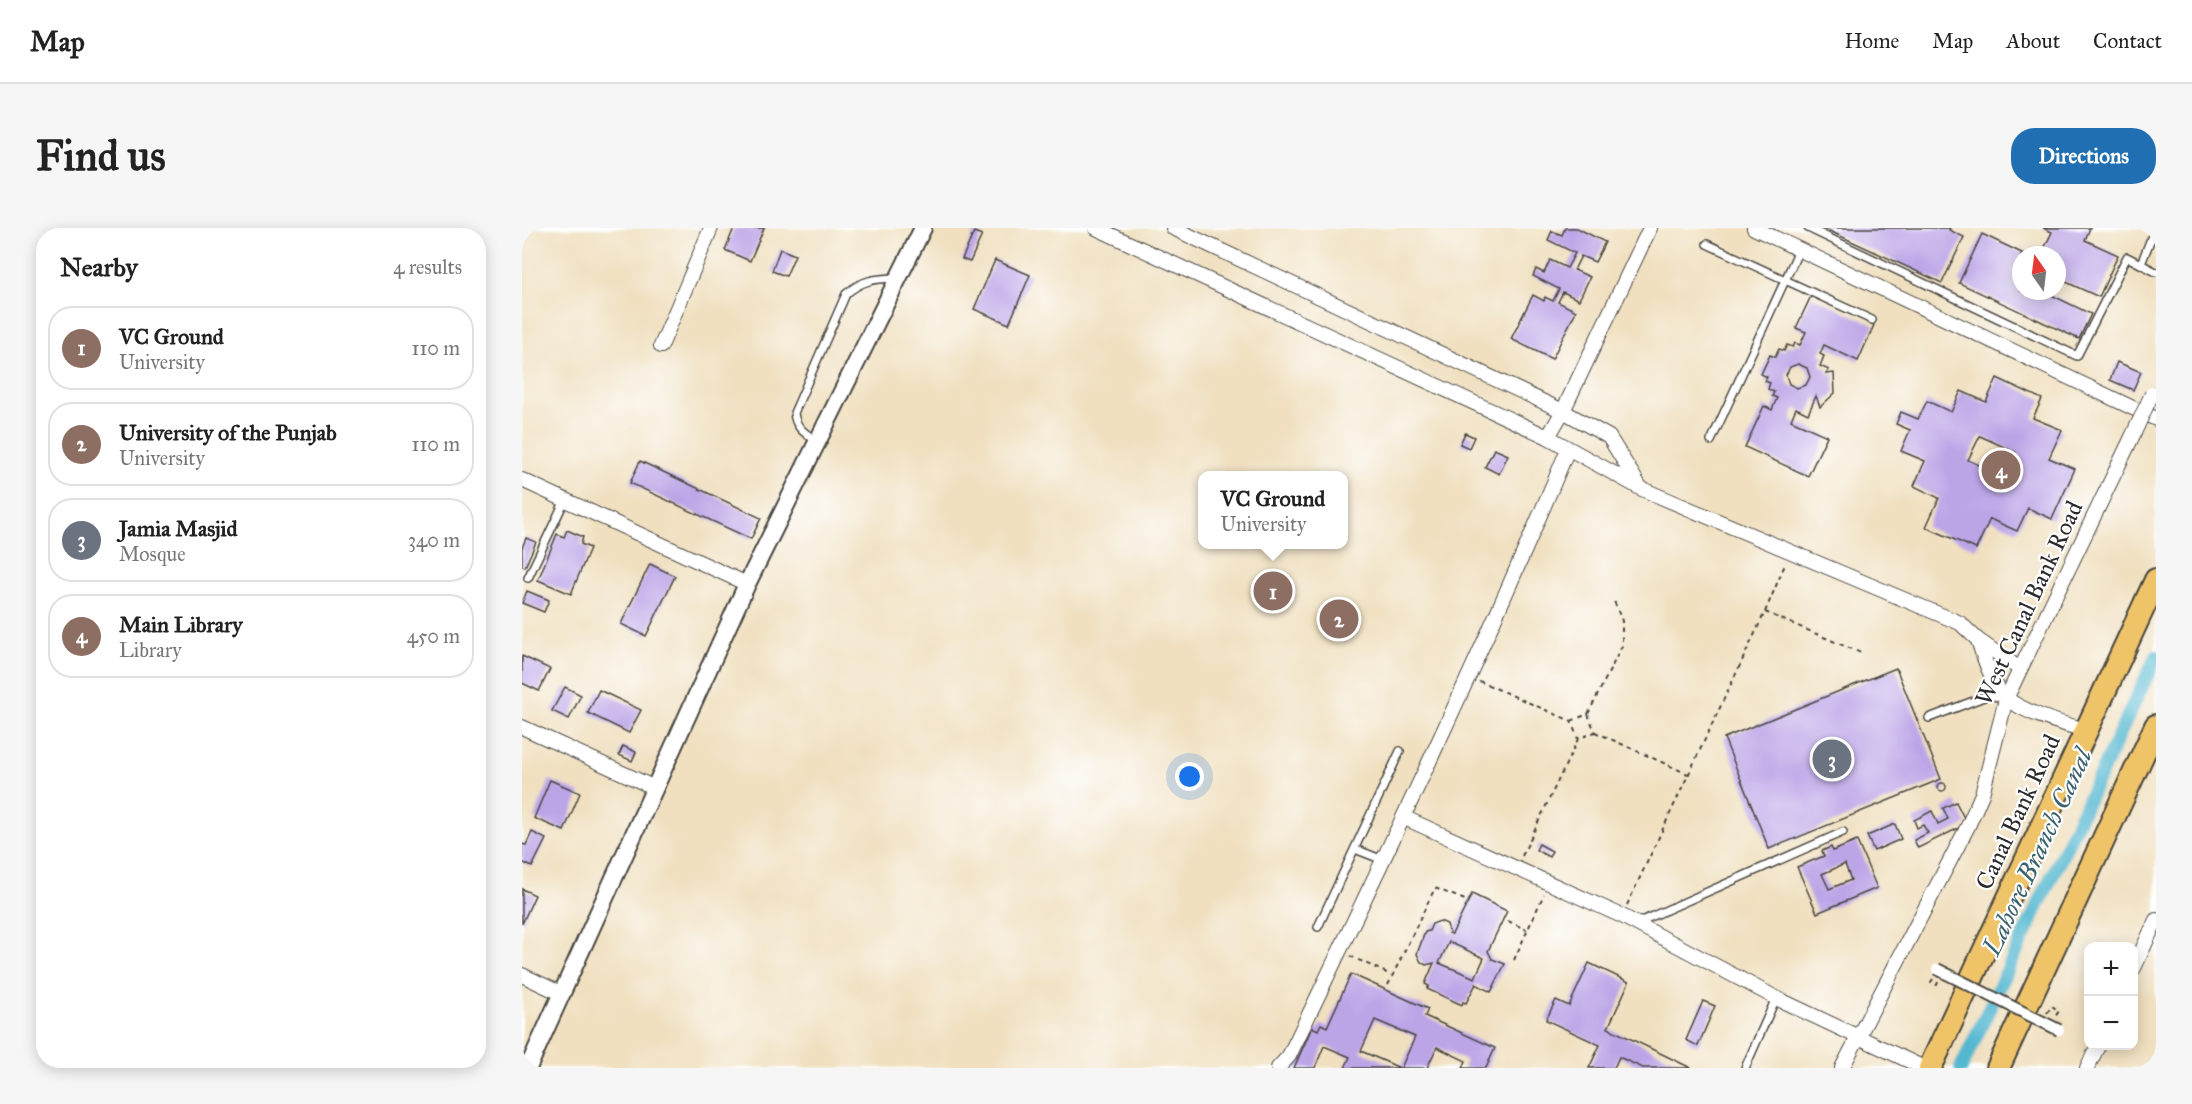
<!DOCTYPE html>
<html lang="en">
<head>
<meta charset="utf-8">
<style>
  body { margin:0; font-family:"IM FELL Great Primer",serif; background:#f6f6f6; color:#222 }
  .controls { position:absolute; right:18px; bottom:18px; display:grid; overflow:hidden; border-radius:12px; box-shadow:0 3px 15px #0003 }
  .controls button { width:54px; height:54px; display:grid; place-items:center; padding:0; border:0; border-bottom:2px solid #e0e0e0; background:#fff; color:#222; font:30px sans-serif }
  .compass { position:absolute; left:1490px; top:18px; width:54px; height:54px; border-radius:50%; background:#fff; box-shadow:0 3px 15px #0003; rotate:346deg }
  .you { position:absolute; left:668px; top:549px; width:21px; height:21px; margin:-15px; border:4px solid #fff; border-radius:50%; background:#1a73e8; box-shadow:0 0 0 9px #1a73e833 }
  .badge { display:grid; place-items:center; width:39px; height:39px; border-radius:50%; background:#1f6fb2; color:#fff; font-size:20px; font-weight:700 }
  .pin { position:absolute; translate:-50% -50%; border:3px solid #fff; box-shadow:0 2px 6px #0006 }
  .popup { position:absolute; left:676px; top:243px; width:150px; height:78px; box-sizing:border-box; display:grid; place-content:center; border-radius:12px; background:#fff; filter:drop-shadow(0 2px 4px #0005); font-size:20px; white-space:nowrap; color:#767676 }
  .popup b { font-size:22px; color:#222 }
  .popup::after { content:''; position:absolute; left:50%; top:100%; margin-left:-12px; border:12px solid transparent; border-top-color:#fff }
  .list { margin:0; padding:0; list-style:none }
  h2 { display:flex; justify-content:space-between; align-items:center; height:78px; margin:0; padding:0 24px; font-size:26px }
  h2 small { font-size:20px; font-weight:400; color:#767676 }
  .list li { display:grid; grid-template-columns:39px 1fr auto; gap:18px; align-items:center; box-sizing:border-box; height:84px; margin:0 12px 12px; padding:0 12px; border:2px solid #e0e0e0; border-radius:24px }
  .list b { display:block; font-size:22px; white-space:nowrap }
  .list p { margin:0; font-size:20px; white-space:nowrap; color:#767676 }
  .list em { font-size:20px; font-style:normal; color:#767676 }
  .map { position:relative; flex:none; width:1634px; height:840px; overflow:hidden; border-radius:24px }
  header { display:flex; align-items:center; gap:36px; box-sizing:border-box; height:84px; padding:0 30px; background:#fff; border-bottom:2px solid #e0e0e0 }
  header strong { font-size:28px }
  nav { display:flex; gap:33px; margin-inline-start:auto; font-size:21px }
  .intro { display:flex; align-items:center; justify-content:space-between; box-sizing:border-box; height:144px; padding:0 36px }
  h1 { margin:0; font-size:42px }
  .button { padding:15px 27px; border-radius:24px; background:#1f6fb2; color:#fff; font-size:21px; font-weight:700 }
  main { display:flex; gap:36px; padding:0 36px }
  aside { flex:1; background:#fff; border-radius:24px; box-shadow:0 3px 15px #0003 }
  .map>svg:first-child { display:block }
</style>
</head>
<body>
<header>
<strong>Map</strong>
<nav><a>Home</a><a>Map</a><a>About</a><a>Contact</a></nav>
</header>
<div class="intro"><h1>Find us</h1><a class="button">Directions</a></div>
<main>
<aside>
<h2>Nearby<small>4 results</small></h2>
<ul class="list">
<li><span class="badge" style="background:#8d6e63">1</span><div><b>VC Ground</b><p>University</p></div><em>110 m</em></li>
<li><span class="badge" style="background:#8d6e63">2</span><div><b>University of the Punjab</b><p>University</p></div><em>110 m</em></li>
<li><span class="badge" style="background:#6b7280">3</span><div><b>Jamia Masjid</b><p>Mosque</p></div><em>340 m</em></li>
<li><span class="badge" style="background:#8d6e63">4</span><div><b>Main Library</b><p>Library</p></div><em>450 m</em></li>
</ul>
</aside>
<div class="map">
<svg width="1634" height="840" viewBox="0 0 1634 840">
  <rect width="100%" height="100%" fill="#fff"/>
  <filter id="ink" filterUnits="userSpaceOnUse"><feTurbulence type="fractalNoise" baseFrequency=".0167" numOctaves="2"/><feDisplacementMap in="SourceGraphic" scale="12" xChannelSelector="R" yChannelSelector="G"/><feConvolveMatrix kernelMatrix="1 2 1 2 8 2 1 2 1" color-interpolation-filters="sRGB"/></filter>
  <filter id="wash" filterUnits="userSpaceOnUse"><feTurbulence type="fractalNoise" baseFrequency=".008" numOctaves="4" result="noise"/><feDisplacementMap in="SourceGraphic" scale="24" xChannelSelector="R" yChannelSelector="G"/><feGaussianBlur stdDeviation="1.35" result="paint"/><feColorMatrix in="noise" values="0 0 0 0 0 0 0 0 0 0 0 0 0 0 0 0 0 1.4 0 .05"/><feComposite in="paint" operator="in"/></filter>
  <g filter="url(#wash)">
    <rect width="100%" height="100%" fill="#f0e0c0"/>
    <g fill="none" stroke-linecap="round" stroke-linejoin="round">
      <!-- canal -->
      <path stroke="#52b7d0" stroke-width="14" d="M1439,840L1634,429"/>
    </g>
    <g id="blocks">
      <!-- building -->
      <g fill="#bca5e7" fill-rule="evenodd">
        <path d="M212,0H242L228,33L203,22Z"/>
        <path d="M1043,0H1055L1083,14L1073,34L1059,28L1052,42L1068,49L1057,72L1041,64L1036,74L1054,83L1030,131L989,111L1011,67L1022,73L1023,69L1031,73L1037,61L1011,48L1014,41L1022,45L1028,32L1045,40L1053,25L1026,12L1030,3L1040,7Z"/>
        <path d="M1301,0H1428L1427,2L1442,9L1420,55Z"/>
        <path d="M1521,0H1568L1563,12L1596,27L1577,69L1535,50V27H1519L1530,4Z"/>
        <path d="M452,4L460,7L448,34L440,31Z"/>
        <path d="M1460,6L1504,27H1499V63H1529L1527,66L1569,86L1557,111L1437,55Z"/>
        <path d="M258,21L273,27L264,48L250,43Z"/>
        <path d="M473,32L508,47L487,96L452,81Z"/>
        <path d="M1289,68L1352,97L1336,133L1302,117L1298,126L1302,128L1298,138L1307,142L1304,146L1312,145L1313,165L1298,179L1294,168L1286,186L1274,180L1269,192L1305,208L1286,248L1223,219L1242,178L1250,182L1255,170L1250,168L1252,164L1246,161L1248,155L1243,153L1245,149L1239,146L1248,127L1253,129L1257,121L1262,123L1265,117L1271,119L1273,115L1278,117L1284,104L1274,100ZM1276,136L1285,140L1288,149L1284,157L1275,160L1267,156L1264,147L1268,139Z"/>
        <path d="M1595,134L1619,144L1611,162L1588,152Z"/>
        <path d="M1475,150L1520,171L1511,190L1540,202L1527,230L1553,241L1530,291L1506,280L1495,303L1468,291L1454,321L1404,299L1417,270L1392,258L1403,233L1379,223L1388,202L1374,196L1379,184L1396,191L1405,173L1429,184L1439,163L1464,174ZM1458,208L1493,224L1481,248L1446,232Z"/>
        <path d="M943,205L952,209L947,220L938,216Z"/>
        <path d="M972,221L986,227L977,246L963,239Z"/>
        <path d="M118,233L239,290L229,311L108,255Z"/>
        <path d="M45,302L61,309L59,316L68,320L49,366L16,352L35,306L42,309Z"/>
        <path d="M4,310L14,314L3,339L0,338V320Z"/>
        <path d="M128,336L153,348L124,408L99,396Z"/>
        <path d="M5,363L27,372L22,384L0,375Z"/>
        <path d="M0,428L28,441L17,463L0,455Z"/>
        <path d="M1374,440L1419,551L1247,621L1202,510Z"/>
        <path d="M43,459L59,467L47,491L30,483Z"/>
        <path d="M77,462L119,482L107,505L66,485Z"/>
        <path d="M101,518L114,524L110,533L97,527Z"/>
        <path d="M28,552L58,565L42,603L12,590Z"/>
        <circle cx="1420" cy="559" r="4"/>
        <path d="M1434,574L1445,596L1396,620L1392,612L1406,605L1401,597L1395,600L1392,592L1410,583L1416,596L1426,591L1421,580Z"/>
        <path d="M1373,596L1379,611L1352,623L1345,608Z"/>
        <path d="M10,604L24,611L10,639L0,634V616L4,617Z"/>
        <path d="M1335,613L1355,660L1295,685L1275,639L1302,628L1300,623L1309,619L1311,623ZM1323,636L1329,652L1307,661L1300,646Z"/>
        <path d="M1017,616L1030,623L1027,629L1014,622Z"/>
        <path d="M0,661L13,667L0,696Z"/>
        <path d="M950,666L985,683L966,723L970,731L983,736L969,764L954,756L944,775L941,774L940,777L905,761L907,758L903,756L912,735L904,737L899,734L895,726L903,704L907,703L910,696L918,693L925,696L927,705L930,706ZM927,714L962,730L953,750L917,735Z"/>
        <path d="M1067,735L1107,754L1086,800L1169,840H1121L1097,829L1092,840H1067L1078,817L1024,792L1034,772L1047,778Z"/>
        <path d="M829,746L906,781L903,788L973,820L964,840H941L944,833L915,819L905,840H879L893,809L853,792L839,823L878,840H823L828,829L802,818L793,840H772L790,799L796,802L799,796L805,799Z"/>
        <path d="M1181,773L1193,778L1176,818L1164,812Z"/>
      </g>
    </g>
  </g>
  <g filter="url(#ink)">
    <use href="#blocks" fill-opacity="0" stroke="#494641" stroke-width="1.5"/>
    <g fill="none" stroke-linecap="round" stroke-linejoin="round">
      <defs>
        <g id="service">
          <path d="M1286,0L1555,128L1605,29L1634,44"/>
          <path d="M1185,16L1350,92"/>
          <path d="M1619,36L1633,0"/>
          <path d="M295,213C283,205 274,201 272,185L324,66C341,51 354,51 375,50"/>
          <path d="M1189,213L1277,22"/>
          <path d="M6,350L43,272"/>
          <path d="M1407,490L1467,467L1481,470"/>
          <path d="M833,621L861,632"/>
          <path d="M1115,695L1321,604"/>
          <path d="M796,699L878,523"/>
          <path d="M1223,840L1254,770"/>
        </g>
        <g id="minor">
          <path d="M574,0L1026,209L1120,261L1438,395L1456,412L1498,441"/>
          <path d="M651,0L1041,183L1087,209L1118,259"/>
          <path d="M1232,0L1634,191"/>
          <path d="M139,118L189,0"/>
          <path d="M1026,209L1041,183L1128,0"/>
          <path d="M0,252L225,356"/>
          <path d="M1456,412C1461,428 1472,461 1485,471C1506,486 1540,496 1564,502"/>
          <path d="M0,499L133,560"/>
          <path d="M883,590L1100,688L1254,770L1402,840"/>
          <path d="M1612,740L1634,692"/>
          <path d="M0,747L40,766"/>
          <path d="M756,840L767,828C864,627 960,427 1046,221"/>
          <path d="M1320,840L1446,598L1460,566L1484,471L1610,209"/>
          <path d="M1565,840L1576,818"/>
        </g>
        <path id="tertiary" d="M6,840L225,356L401,0"/>
        <g id="trunk">
          <path d="M1408,840L1634,352"/>
          <path d="M1476,840L1634,498"/>
        </g>
      </defs>
      <!-- service casing -->
      <use href="#service" stroke="#494641" stroke-width="10"/>
      <!-- minor casing -->
      <use href="#minor" stroke="#494641" stroke-width="16"/>
      <!-- tertiary casing -->
      <use href="#tertiary" stroke="#494641" stroke-width="20"/>
      <!-- trunk casing -->
      <use href="#trunk" stroke="#494641" stroke-width="26"/>
      <!-- path -->
      <g stroke="#494641" stroke-width="2" stroke-dasharray="4.5 4.5" stroke-linecap="butt">
        <path d="M1243,384L1339,425"/>
        <path d="M957,453L1049,493L1056,511L1073,504L1066,486L1049,493"/>
        <path d="M1066,486L1100,418V393L1092,373"/>
        <path d="M1073,504L1166,546"/>
        <path d="M1000,628L1056,511"/>
        <path d="M1105,677L1243,384L1264,334"/>
        <path d="M986,693L1005,702"/>
        <path d="M828,728L869,747"/>
        <path d="M992,732L1022,666"/>
        <path d="M1411,751L1409,754L1415,757L1416,754"/>
        <path d="M866,757L913,660L943,672"/>
        <path d="M1525,785L1530,778L1537,783L1533,789"/>
      </g>
      <!-- service -->
      <use href="#service" stroke="#fff" stroke-width="7"/>
      <!-- minor -->
      <use href="#minor" stroke="#fff" stroke-width="14"/>
      <!-- tertiary -->
      <use href="#tertiary" stroke="#fff" stroke-width="16"/>
      <!-- trunk -->
      <use href="#trunk" stroke="#efc469" stroke-width="22"/>
      <defs>
        <path id="pedestrian-bridge" d="M1415,741L1537,802"/>
        <path id="minor-bridge" d="M1610,209L1630,166"/>
      </defs>
      <!-- pedestrian-bridge casing -->
      <use href="#pedestrian-bridge" stroke="#494641" stroke-width="14" stroke-linecap="butt"/>
      <!-- minor-bridge casing -->
      <use href="#minor-bridge" stroke="#494641" stroke-width="16" stroke-linecap="butt"/>
      <!-- pedestrian-bridge -->
      <use href="#pedestrian-bridge" stroke="#fff" stroke-width="10"/>
      <!-- minor-bridge -->
      <use href="#minor-bridge" stroke="#fff" stroke-width="14"/>
    </g>
  </g>
  <g text-anchor="middle" dominant-baseline="central" stroke-width="4.5" stroke-linejoin="round" paint-order="stroke">
    <!-- street labels -->
    <g font-size="24" fill="#2b2b2b" stroke="#fff">
      <text transform="translate(1507 375) rotate(-65)">West Canal Bank Road</text>
      <text transform="translate(1496 584) rotate(-65)">Canal Bank Road</text>
    </g>
    <!-- water labels -->
    <g font-size="26" font-style="italic" fill="#3b636d" stroke="#fff">
      <text transform="translate(1515 624) rotate(-65)">Lahore Branch Canal</text>
    </g>
  </g>
</svg>
<div class="controls">
<button>+</button>
<button>−</button>
</div>
<svg class="compass" viewBox="-18 -18 36 36"><path d="M0-13l5 13h-10z" fill="#e53935"/><path d="M0 13l5-13h-10z" fill="#767676"/></svg>
<div class="you"></div>
<div class="pin badge" style="left:751px;top:363px;background:#8d6e63">1</div>
<div class="popup"><b>VC Ground</b>University</div>
<div class="pin badge" style="left:817px;top:391px;background:#8d6e63">2</div>
<div class="pin badge" style="left:1310px;top:531px;background:#6b7280">3</div>
<div class="pin badge" style="left:1479px;top:242px;background:#8d6e63">4</div>
</div>
</main>
</body>
</html>
